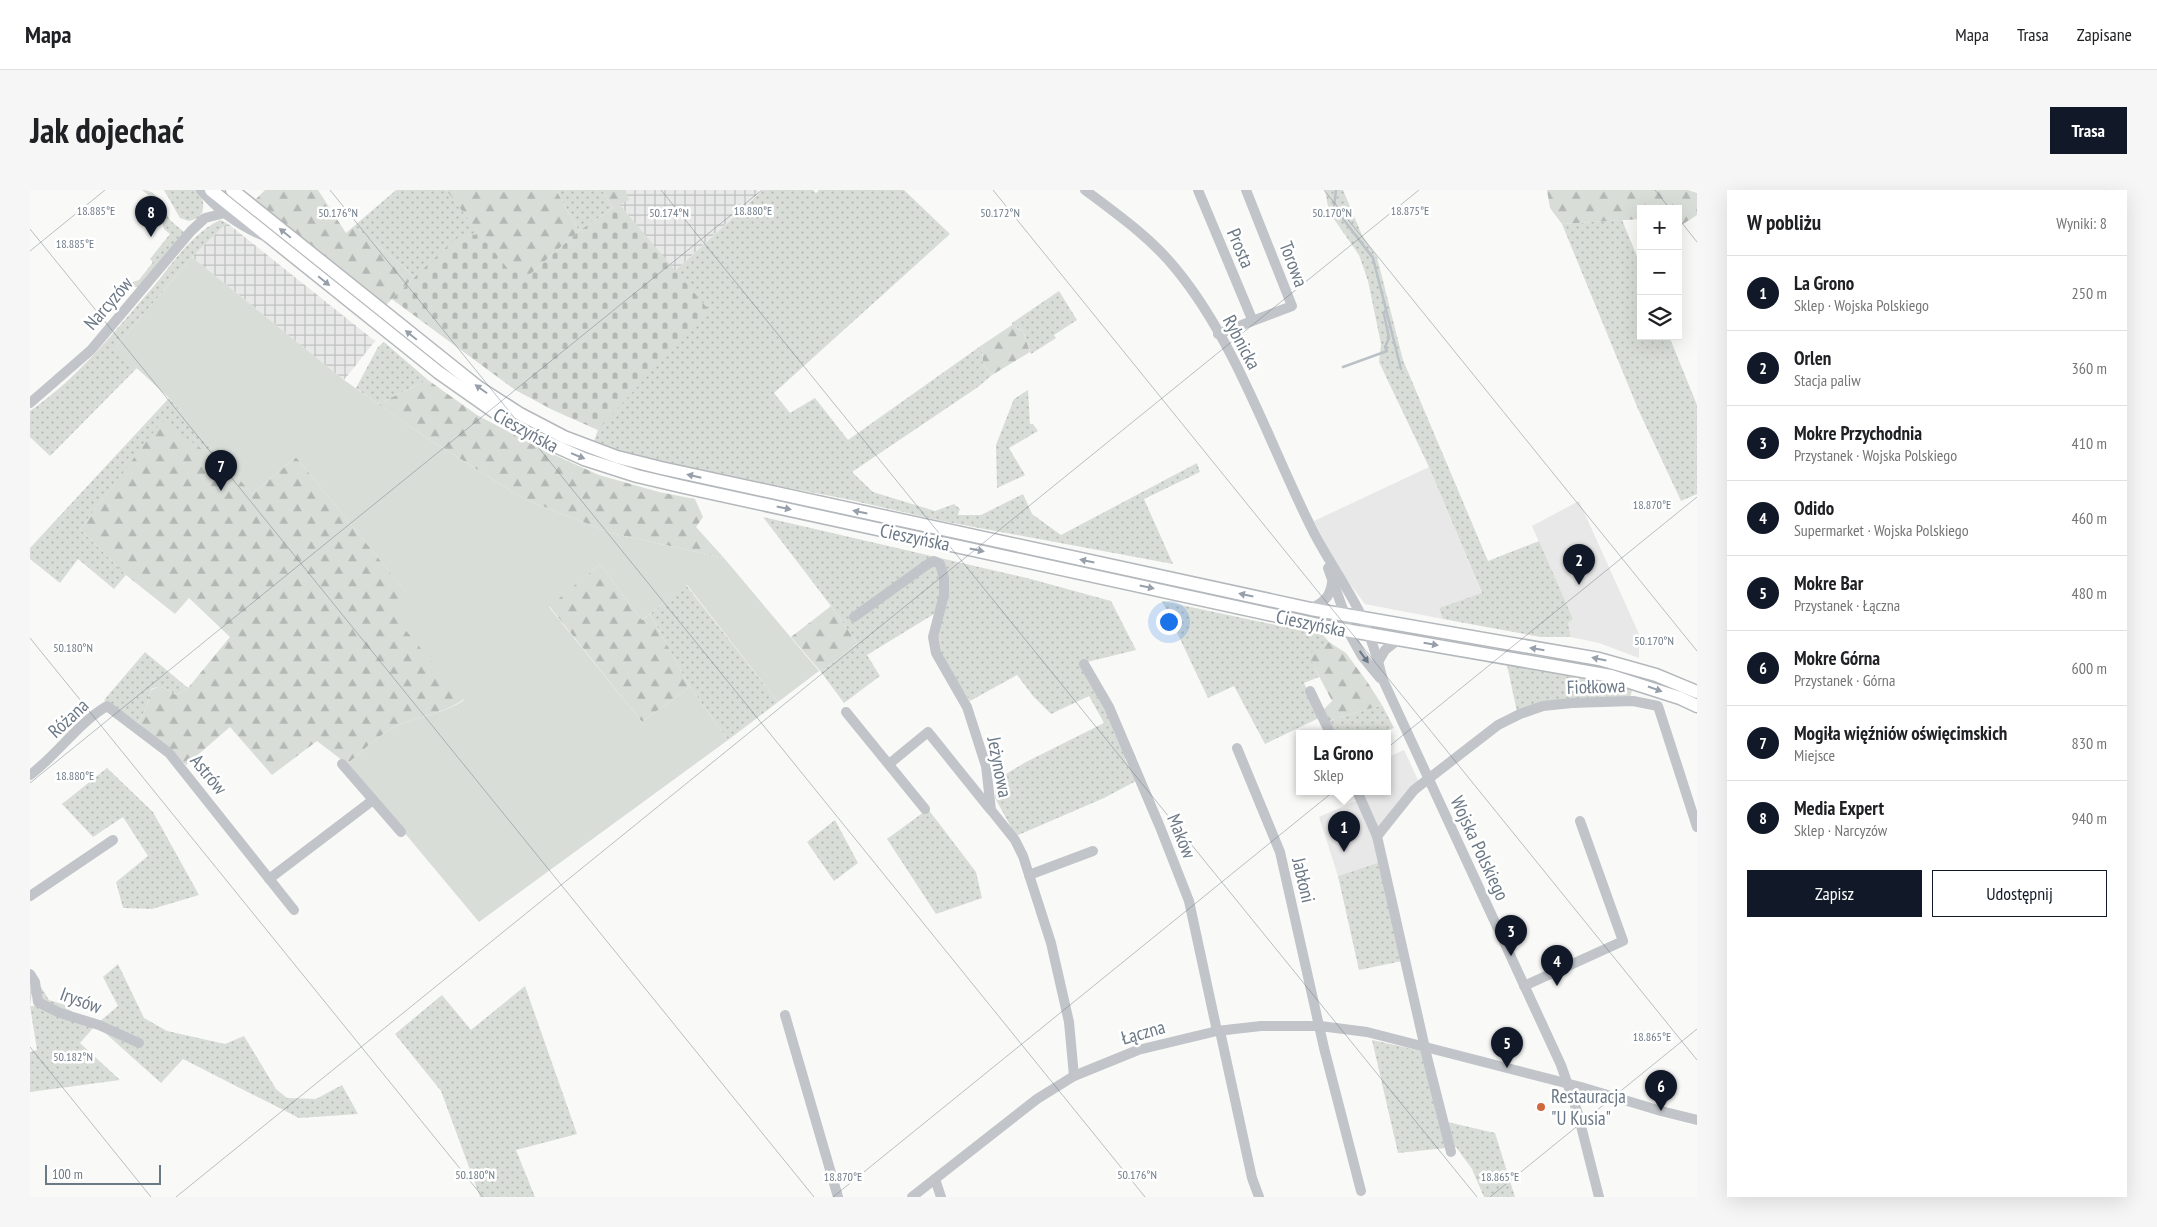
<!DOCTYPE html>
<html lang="pl">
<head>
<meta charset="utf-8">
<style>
  body { margin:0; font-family:"PT Sans Narrow",sans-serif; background:#f6f6f6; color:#202124 }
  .controls { position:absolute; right:15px; top:15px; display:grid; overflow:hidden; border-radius:0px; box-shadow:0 5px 20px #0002 }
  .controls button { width:45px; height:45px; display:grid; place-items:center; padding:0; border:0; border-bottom:1px solid #e0e0e0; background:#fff; color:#202124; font:25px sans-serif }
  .scale { position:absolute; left:15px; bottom:12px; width:116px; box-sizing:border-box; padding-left:5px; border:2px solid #6b7885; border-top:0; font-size:14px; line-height:18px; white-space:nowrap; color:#6b7885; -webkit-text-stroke:4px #fff; paint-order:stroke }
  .you { position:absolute; left:1138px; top:431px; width:18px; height:18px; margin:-12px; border:4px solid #fff; border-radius:50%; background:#1a73e8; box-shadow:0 0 0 8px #1a73e833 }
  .badge { display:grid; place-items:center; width:32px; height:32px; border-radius:50%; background:#111827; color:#fff; font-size:16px; font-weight:700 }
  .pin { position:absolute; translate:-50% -41px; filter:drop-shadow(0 1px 2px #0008) }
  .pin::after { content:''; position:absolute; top:26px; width:18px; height:15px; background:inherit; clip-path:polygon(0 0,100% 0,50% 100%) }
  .popup { position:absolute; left:1266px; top:540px; width:95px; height:65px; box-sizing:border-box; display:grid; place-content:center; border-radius:0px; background:#fff; filter:drop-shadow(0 1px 4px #0005); font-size:16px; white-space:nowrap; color:#757577 }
  .popup b { font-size:19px; color:#202124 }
  .popup::after { content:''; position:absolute; left:50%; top:100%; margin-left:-10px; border:10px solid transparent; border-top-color:#fff }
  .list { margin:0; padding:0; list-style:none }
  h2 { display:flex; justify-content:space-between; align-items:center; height:65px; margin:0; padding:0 20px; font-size:21px }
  h2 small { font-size:16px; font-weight:400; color:#757577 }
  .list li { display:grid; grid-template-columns:32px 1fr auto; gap:15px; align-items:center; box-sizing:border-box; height:75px; padding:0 20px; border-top:1px solid #e0e0e0 }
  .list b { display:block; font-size:19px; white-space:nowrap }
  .list p { margin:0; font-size:16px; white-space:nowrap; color:#757577 }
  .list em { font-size:16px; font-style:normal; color:#757577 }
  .actions { display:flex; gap:10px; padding:15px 20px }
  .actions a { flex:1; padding:11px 0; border:1px solid #111827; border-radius:0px; text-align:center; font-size:18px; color:#111827 }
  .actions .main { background:#111827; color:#fff }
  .icon { flex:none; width:28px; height:28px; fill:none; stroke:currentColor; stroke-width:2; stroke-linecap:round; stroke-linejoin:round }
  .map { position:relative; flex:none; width:1667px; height:1007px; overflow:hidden; border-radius:0px }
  header { display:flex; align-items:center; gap:30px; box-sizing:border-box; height:70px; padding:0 25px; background:#fff; border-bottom:1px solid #e0e0e0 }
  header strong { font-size:24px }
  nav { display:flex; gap:28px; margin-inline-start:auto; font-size:18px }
  .intro { display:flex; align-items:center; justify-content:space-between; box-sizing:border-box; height:120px; padding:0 30px }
  h1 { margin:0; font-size:35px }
  .button { padding:12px 22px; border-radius:0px; background:#111827; color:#fff; font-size:18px; font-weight:700 }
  main { display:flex; gap:30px; padding:0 30px }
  aside { flex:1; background:#fff; border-radius:0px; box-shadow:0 5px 20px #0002 }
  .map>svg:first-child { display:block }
</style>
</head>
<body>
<header>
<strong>Mapa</strong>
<nav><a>Mapa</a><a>Trasa</a><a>Zapisane</a></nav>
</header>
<div class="intro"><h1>Jak dojechać</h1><a class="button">Trasa</a></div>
<main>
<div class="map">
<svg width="1667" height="1007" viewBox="0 0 1667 1007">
  <defs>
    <pattern id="industrial-grid" width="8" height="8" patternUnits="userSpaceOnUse" patternTransform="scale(1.25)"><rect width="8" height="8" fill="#e7e8e7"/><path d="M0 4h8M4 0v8" fill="none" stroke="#bfc1c1"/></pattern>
    <pattern id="grass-dots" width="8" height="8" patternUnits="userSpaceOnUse" patternTransform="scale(1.25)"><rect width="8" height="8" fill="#d9ddd7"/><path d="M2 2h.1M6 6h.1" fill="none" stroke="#b4b8b4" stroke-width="1.8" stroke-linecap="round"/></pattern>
    <pattern id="forest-firs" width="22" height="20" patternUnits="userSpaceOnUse" patternTransform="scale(1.25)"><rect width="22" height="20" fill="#d9ddd7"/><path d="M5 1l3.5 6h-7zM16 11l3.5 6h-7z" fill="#b4b8b4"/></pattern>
    <pattern id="cemetery-stones" width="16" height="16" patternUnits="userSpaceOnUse" patternTransform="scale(1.25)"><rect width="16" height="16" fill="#d9ddd7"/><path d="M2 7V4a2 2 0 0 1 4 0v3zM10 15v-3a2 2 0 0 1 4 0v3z" fill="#b4b8b4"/></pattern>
  </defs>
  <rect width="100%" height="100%" fill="#f9f9f7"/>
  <!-- built -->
  <g fill="#e7e8e7">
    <path d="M1399,277L1452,404L1409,418L1413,429L1335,414L1308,378L1284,331Z"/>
    <path d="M1549,311L1609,444V468L1569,453L1541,447L1538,433L1543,429L1502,336Z"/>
    <path d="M1374,560L1392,599L1386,604L1351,650L1350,672L1308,686L1289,627L1332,608L1330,601H1358V567Z"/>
  </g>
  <!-- industrial -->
  <g fill="url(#industrial-grid)">
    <path d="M595,0H727L730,2L645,81L589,14L598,10Z"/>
    <path d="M197,33L345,151L314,190L162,67Z"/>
  </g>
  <!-- grass -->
  <g fill="url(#grass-dots)">
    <path d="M112,0C130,0 132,19 141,31C145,35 150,38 154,42L108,97H105L100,93L109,90L123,72L120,69L140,44L134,39L132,31L135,30L129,14Z"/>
    <path d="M134,0H167C174,10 176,17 169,28L159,31L150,28Z"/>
    <path d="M366,0H416L478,79L634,88L645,81L733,0H783L786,3L789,0H874L920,44L744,203L760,223L785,208L818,250L952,155L953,175L962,185L948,197L822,282L843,302L905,321L924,314L930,319L928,325H951L993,304L1002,324L1031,345L1167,273L1170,282L1114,309L1143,374L912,331L816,309L620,271L564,251L568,240L521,219L484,199L362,109L384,87L375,78L324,36Z"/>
    <path d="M526,0H572L583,18L549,41Z"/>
    <path d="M1295,0H1313L1332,45L1347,67L1373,170L1458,371L1509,351L1543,429L1538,433L1541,447H1511L1413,429L1409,418L1452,403L1399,277L1349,172L1351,154L1338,91L1329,65L1299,22Z"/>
    <path d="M190,30L197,33L162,67L86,157L107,178L20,266L0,247V221C48,188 85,141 123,97C143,73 161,44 190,30Z"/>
    <path d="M1592,30L1611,76V146H1639L1667,215V304L1651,311L1608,219L1532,34Z"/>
    <path d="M1029,101L1047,130L1024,145L1026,148L1001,164L993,141L982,135V133Z"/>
    <path d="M354,152L398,190L348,214L326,198L348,157Z"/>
    <path d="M998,200L1000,234H1003L1008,241L979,258L995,285L967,298L966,255L984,209Z"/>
    <path d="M139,208L203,281L132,232L50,339L96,385L84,399L48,369L30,393L0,369V358Z"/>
    <path d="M733,327L997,388L1081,411L1106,460L1057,472L1106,567L1095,569L1106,591L1074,608L986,646L965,608L966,590L996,572L1074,533L1059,506L1021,524L1003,506L987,485L940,511L907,460L904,424L837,465L850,486L814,513L791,482L827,453L801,416Z"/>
    <path d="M656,395L748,512L698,550L660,497L620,424Z"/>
    <path d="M1132,411L1293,445L1299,452L1279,465L1289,487L1274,493L1291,527L1235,554L1204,496L1178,508Z"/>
    <path d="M115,462L158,498L146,505L130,496L121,499L117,516L108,533L74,510Z"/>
    <path d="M1477,475L1527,483L1602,499L1600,509L1487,522Z"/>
    <path d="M1352,515L1364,538L1351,543H1303L1298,531Z"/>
    <path d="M77,578L123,622L169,705L122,719L93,718L86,692L118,666L93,627L63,647L32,614Z"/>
    <path d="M898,619L946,682L952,708L906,724L857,649Z"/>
    <path d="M805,630L828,673L804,691L777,652Z"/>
    <path d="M1350,672L1372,771L1329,780L1308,686Z"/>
    <path d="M88,774L114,828L137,841L195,854L214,846L246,899L257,908L286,909L312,895L328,924L269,928L153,869L131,893L73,841L69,832L88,816L73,787Z"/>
    <path d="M0,792L2,802L0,816H9V797H11L19,810L35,815L45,825L64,837L50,853L90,890L0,902V862L7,860L0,816Z"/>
    <path d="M495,796L547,944L486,960L505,1007H450L411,901L365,844L412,805L441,840Z"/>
    <path d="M1342,850L1392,861L1409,930L1465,943L1485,1007H1454L1442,979L1426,957L1368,963Z"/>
  </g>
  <!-- forest -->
  <g fill="url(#forest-firs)">
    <path d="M235,0H288L316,43L324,36L375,78L384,87L354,117L225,10Z"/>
    <path d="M416,0H526L549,41L497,87L483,78L478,80Z"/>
    <path d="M572,0H595L599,10L583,18Z"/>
    <path d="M1517,0H1658L1667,3V25L1650,36L1648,35V19H1611V29L1532,34L1520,18Z"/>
    <path d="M982,135L993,141L1000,162L962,185L953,175L952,155Z"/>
    <path d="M398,190L447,225L507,257L569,285L629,302L665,309L673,327L666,337L694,368L581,343L494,309L394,246L348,214Z"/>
    <path d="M132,231L203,281L222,304L266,267L377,403L358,418L434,509C415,524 385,526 363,538C346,547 331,563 317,574L287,551L242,585L200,537L156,575L108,533L117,516L121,500L130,496L146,505L158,498L200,447L159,408L145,424L96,385L50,339Z"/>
    <path d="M570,374L612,430L620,424L660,497L612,532L519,416Z"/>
    <path d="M801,416L827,453L791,482L761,447Z"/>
    <path d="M1299,452L1316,463L1338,493L1352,515L1298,531L1292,521L1302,511L1278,465Z"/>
  </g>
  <!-- cemetery -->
  <path fill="url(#cemetery-stones)" d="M589,14L678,119L568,240L521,219L484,199L362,109L427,47L450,44L478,79L483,77L497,87L549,41Z"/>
  <!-- garden -->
  <path fill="#d9ddd7" d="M162,67L314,190L394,246L494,309L581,343L694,368L789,481L748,512L657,395L612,430L570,374L519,417L612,532L660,497L698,550L449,732L317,574C331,563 346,547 363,538C385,526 415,524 434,510L357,418L376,402L266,267L222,304L139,208L85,158Z"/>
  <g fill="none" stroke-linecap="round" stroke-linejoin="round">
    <!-- stream -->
    <g stroke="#bac2c7" stroke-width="2.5">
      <path d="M1306,0L1304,17L1343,68L1371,179"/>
      <path d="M1313,177L1357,161L1355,157L1359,148L1354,124L1355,121"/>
    </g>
    <defs>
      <g id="major">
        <path d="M181,0L408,182L482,234L503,246L554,269L607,286L654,297L1298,437L1581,486L1650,508L1667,516"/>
        <path d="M202,0L448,197L490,224L534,247L587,267L631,278L1281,419L1569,469L1626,485L1667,502"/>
      </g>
    </defs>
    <!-- major casing -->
    <use href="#major" stroke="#b4b8bc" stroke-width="15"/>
    <!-- minor -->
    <g stroke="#c1c4c8" stroke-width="10">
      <path d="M171,0C188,20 210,36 234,46"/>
      <path d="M1055,0C1087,24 1121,48 1146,79C1206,152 1239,253 1281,337C1296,368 1318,397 1333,429C1341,448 1348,470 1353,490L1531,875L1548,924L1569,1007"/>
      <path d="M1168,0L1222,129"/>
      <path d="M1188,144L1262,116L1216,0"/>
      <path d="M0,213L61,160L161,41L175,28L195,23"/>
      <path d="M1298,378L1315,425L1318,441L1332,466L1350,488"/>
      <path d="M1281,419C1293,412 1300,408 1302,393"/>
      <path d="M824,427L898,374L904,371L910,374L914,388V405L903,447L906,463L937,517L956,576L961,620L985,650L993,666L1021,753L1039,832L1044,886"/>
      <path d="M1348,472L1355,460L1369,449"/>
      <path d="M1054,474L1079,517L1130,637L1159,711L1187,841"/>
      <path d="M1280,501L1300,543"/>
      <path d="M816,522L895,619"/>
      <path d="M1207,558L1250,662L1294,858L1331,1001"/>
      <path d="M312,574L371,642"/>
      <path d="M859,574L898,542L960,619"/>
      <path d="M0,585C28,564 47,534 77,516L139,563L264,720"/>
      <path d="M1327,601L1347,646"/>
      <path d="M999,685L1063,661"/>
      <path d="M239,689L343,610"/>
      <path d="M0,706L83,650"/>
      <path d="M0,784L5,792L8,812L30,823L69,835L109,853"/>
      <path d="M1494,796L1593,751L1550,631"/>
      <path d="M755,825L808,1007"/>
      <path d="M1190,841L1222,988L1229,1007"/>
      <path d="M1421,962L1397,867L1347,646L1384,600L1468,535L1490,524L1513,516L1542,513L1603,511L1628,516L1667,637"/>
      <path d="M905,989L911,1007"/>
      <path d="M882,1007L1007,909L1044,886L1108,860L1187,841L1231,836H1290L1337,842L1551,897L1631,921L1667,930"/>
    </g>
    <!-- major -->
    <use href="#major" stroke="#fff" stroke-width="12"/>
  </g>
  <!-- one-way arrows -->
  <defs><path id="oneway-solid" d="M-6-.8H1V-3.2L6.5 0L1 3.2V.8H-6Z" transform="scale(1.25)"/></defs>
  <g fill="#97a0aa">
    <use href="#oneway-solid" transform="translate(255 43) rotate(-141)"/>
    <use href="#oneway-solid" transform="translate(294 91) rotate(39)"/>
    <use href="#oneway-solid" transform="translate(381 145) rotate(-141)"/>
    <use href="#oneway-solid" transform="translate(451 199) rotate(-145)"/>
    <use href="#oneway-solid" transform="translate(548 266) rotate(22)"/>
    <use href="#oneway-solid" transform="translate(664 286) rotate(-167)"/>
    <use href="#oneway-solid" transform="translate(754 318) rotate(12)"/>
    <use href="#oneway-solid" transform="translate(830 322) rotate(-168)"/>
    <use href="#oneway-solid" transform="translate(947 360) rotate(12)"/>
    <use href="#oneway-solid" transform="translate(1057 371) rotate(-168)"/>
    <use href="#oneway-solid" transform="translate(1117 397) rotate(12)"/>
    <use href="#oneway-solid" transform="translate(1216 405) rotate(-168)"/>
    <use href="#oneway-solid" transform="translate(1401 454) rotate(10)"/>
    <use href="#oneway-solid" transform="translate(1507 459) rotate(-171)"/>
    <use href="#oneway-solid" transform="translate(1569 469) rotate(-168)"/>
    <use href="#oneway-solid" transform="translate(1625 499) rotate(19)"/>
  </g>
  <use fill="#6b7885" href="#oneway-solid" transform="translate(1334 467) rotate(54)"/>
  <!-- ticks -->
  <path fill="none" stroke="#6b7885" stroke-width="1" stroke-opacity="0.45" d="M300,0L1115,1007M631,0L1447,1007M963,0L1667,870M1294,0L1667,461M1625,0L1640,19M1648,28L1667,52M0,39L784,1007M0,61L75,0M0,448L453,1007M0,593L732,0M0,857L121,1007M146,1007L1389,0M803,1007L1667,307M1460,1007L1667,839"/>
  <!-- markers -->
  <circle fill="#d1693f" stroke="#fff" stroke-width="2" cx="1511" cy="917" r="5"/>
  <g text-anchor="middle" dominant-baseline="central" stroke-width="5" stroke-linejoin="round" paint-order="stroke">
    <!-- street labels -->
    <g font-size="19" fill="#6b7885" stroke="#fff">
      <text transform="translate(1211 58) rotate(67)">Prosta</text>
      <text transform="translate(1264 74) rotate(69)">Torowa</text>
      <text transform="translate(78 113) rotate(-49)">Narcyzów</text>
      <text transform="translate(1212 152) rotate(62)">Rybnicka</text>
      <text transform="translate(496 240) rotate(29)">Cieszyńska</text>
      <text transform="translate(885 347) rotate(12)">Cieszyńska</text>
      <text transform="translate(1281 433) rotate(12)">Cieszyńska</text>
      <text transform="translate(1566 496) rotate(-2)">Fiołkowa</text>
      <text transform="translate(38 528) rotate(-43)">Różana</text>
      <text transform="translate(970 577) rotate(79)">Jeżynowa</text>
      <text transform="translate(179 584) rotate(51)">Astrów</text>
      <text transform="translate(1152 646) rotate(68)">Maków</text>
      <text transform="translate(1450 658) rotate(65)">Wojska Polskiego</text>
      <text transform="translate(1274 690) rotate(77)">Jabłoni</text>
      <text transform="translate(51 810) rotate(20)">Irysów</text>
      <text transform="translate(1113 842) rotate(-16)">Łączna</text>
    </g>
    <!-- poi labels -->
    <g font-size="19" fill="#6b7885" stroke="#fff" text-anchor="start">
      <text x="1521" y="906">Restauracja<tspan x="1521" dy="22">"U Kusia"</tspan></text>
    </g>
  </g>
  <g font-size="12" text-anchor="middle" fill="#6b7885" stroke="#fff" stroke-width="5" stroke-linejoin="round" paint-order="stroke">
    <text x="66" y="25">18.885°E</text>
    <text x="723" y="25">18.880°E</text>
    <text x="1380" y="25">18.875°E</text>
    <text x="308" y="27">50.176°N</text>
    <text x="639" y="27">50.174°N</text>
    <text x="970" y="27">50.172°N</text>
    <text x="1302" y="27">50.170°N</text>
    <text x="45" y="58">18.885°E</text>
    <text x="1622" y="319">18.870°E</text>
    <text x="1624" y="455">50.170°N</text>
    <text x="43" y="462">50.180°N</text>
    <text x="45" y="590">18.880°E</text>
    <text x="1622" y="851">18.865°E</text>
    <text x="43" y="871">50.182°N</text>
    <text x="445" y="989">50.180°N</text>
    <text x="1107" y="989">50.176°N</text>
    <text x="813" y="991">18.870°E</text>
    <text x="1470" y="991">18.865°E</text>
  </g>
</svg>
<div class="controls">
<button>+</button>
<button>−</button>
<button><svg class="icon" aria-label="layers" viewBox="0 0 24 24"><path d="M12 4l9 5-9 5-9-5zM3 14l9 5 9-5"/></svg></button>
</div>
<div class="scale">100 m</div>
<div class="you"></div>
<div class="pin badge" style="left:1314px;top:662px">1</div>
<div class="popup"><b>La Grono</b>Sklep</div>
<div class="pin badge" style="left:1549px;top:395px">2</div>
<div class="pin badge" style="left:1481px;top:766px">3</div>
<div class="pin badge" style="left:1527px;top:796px">4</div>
<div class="pin badge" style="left:1477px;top:878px">5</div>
<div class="pin badge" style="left:1631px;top:921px">6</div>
<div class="pin badge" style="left:191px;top:301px">7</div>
<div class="pin badge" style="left:121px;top:47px">8</div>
</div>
<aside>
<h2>W pobliżu<small>Wyniki: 8</small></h2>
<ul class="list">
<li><span class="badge">1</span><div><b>La Grono</b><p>Sklep · Wojska Polskiego</p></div><em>250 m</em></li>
<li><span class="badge">2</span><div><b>Orlen</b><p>Stacja paliw</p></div><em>360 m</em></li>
<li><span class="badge">3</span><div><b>Mokre Przychodnia</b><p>Przystanek · Wojska Polskiego</p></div><em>410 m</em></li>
<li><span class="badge">4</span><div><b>Odido</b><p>Supermarket · Wojska Polskiego</p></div><em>460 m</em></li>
<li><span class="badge">5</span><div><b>Mokre Bar</b><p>Przystanek · Łączna</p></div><em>480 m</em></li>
<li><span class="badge">6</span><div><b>Mokre Górna</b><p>Przystanek · Górna</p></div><em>600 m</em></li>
<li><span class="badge">7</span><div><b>Mogiła więźniów oświęcimskich</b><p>Miejsce</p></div><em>830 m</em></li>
<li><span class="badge">8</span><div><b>Media Expert</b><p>Sklep · Narcyzów</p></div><em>940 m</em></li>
</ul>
<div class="actions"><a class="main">Zapisz</a><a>Udostępnij</a></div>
</aside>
</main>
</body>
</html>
